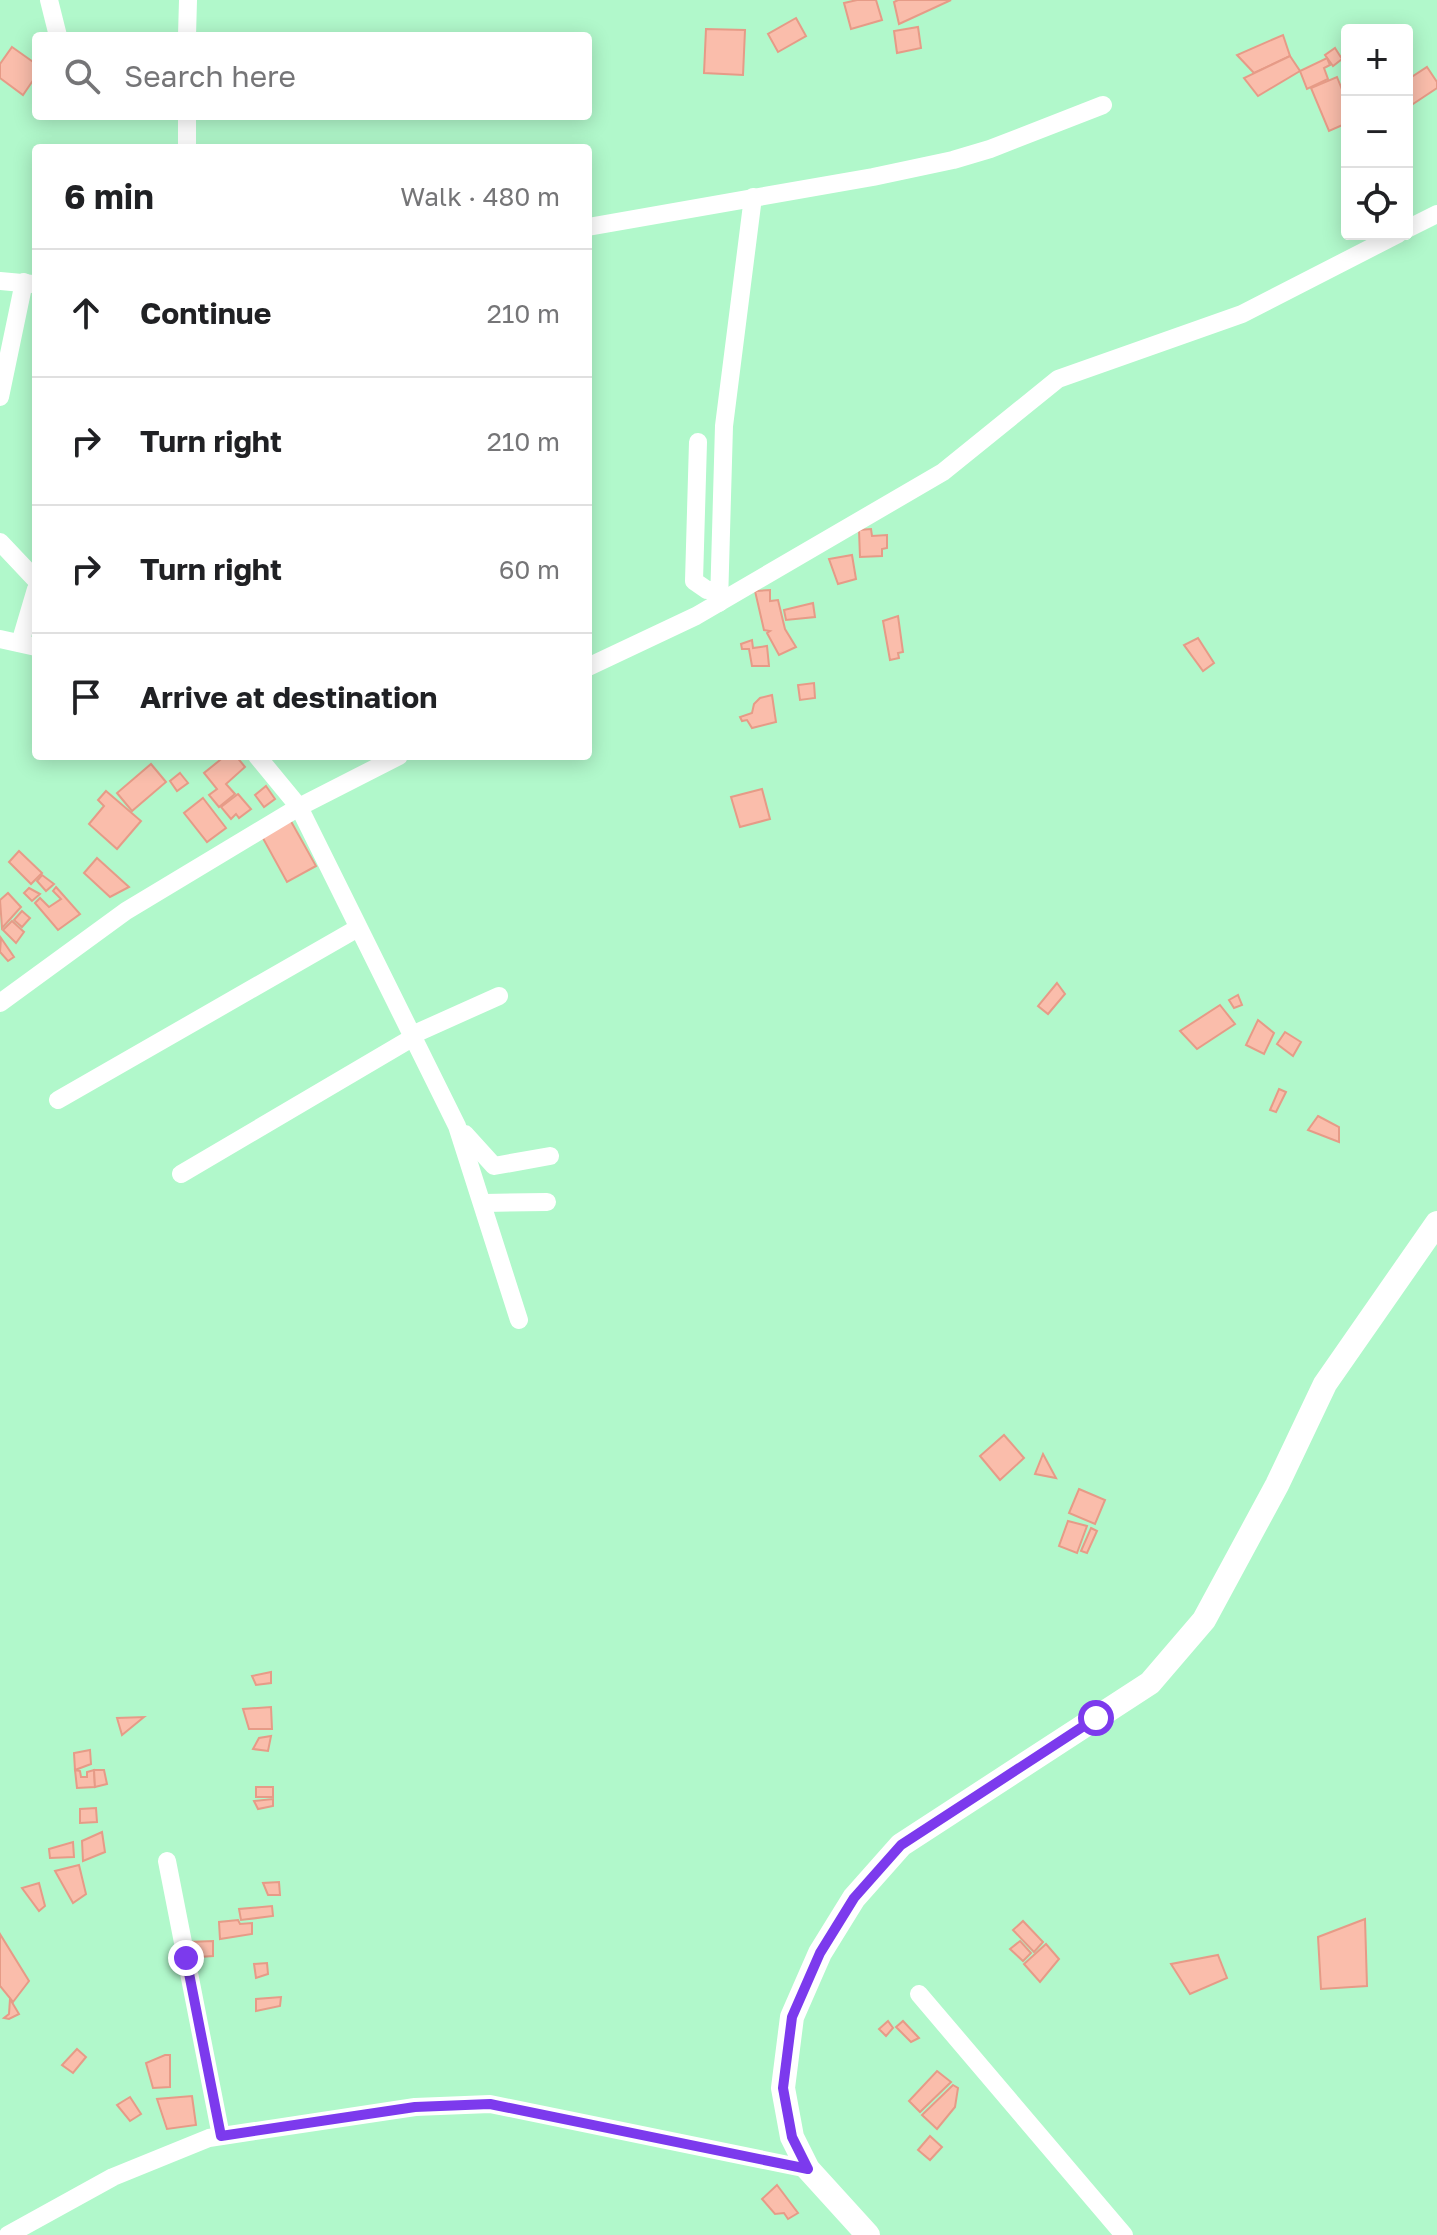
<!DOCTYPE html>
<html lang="en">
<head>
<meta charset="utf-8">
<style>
  body { margin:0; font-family:"Golos Text",sans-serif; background:#f2f2f2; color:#202124 }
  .controls { position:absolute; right:24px; top:24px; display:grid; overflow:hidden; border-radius:8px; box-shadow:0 4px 20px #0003 }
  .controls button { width:72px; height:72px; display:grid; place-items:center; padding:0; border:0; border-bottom:2px solid #e0e0e0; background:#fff; color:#202124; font:40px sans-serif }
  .stop { position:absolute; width:24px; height:24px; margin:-18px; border:6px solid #7c3aed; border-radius:50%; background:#fff }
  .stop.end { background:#7c3aed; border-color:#fff; box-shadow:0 2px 8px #0008 }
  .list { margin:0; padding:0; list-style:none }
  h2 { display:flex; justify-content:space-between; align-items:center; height:104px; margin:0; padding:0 32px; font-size:34px }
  h2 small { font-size:26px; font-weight:400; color:#757577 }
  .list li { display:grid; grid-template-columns:52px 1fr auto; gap:24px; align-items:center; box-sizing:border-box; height:128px; padding:0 32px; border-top:2px solid #e0e0e0 }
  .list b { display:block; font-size:30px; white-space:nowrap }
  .list em { font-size:26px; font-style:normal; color:#757577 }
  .icon { flex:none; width:44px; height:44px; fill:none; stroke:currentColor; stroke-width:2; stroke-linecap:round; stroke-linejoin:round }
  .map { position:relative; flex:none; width:1437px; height:2235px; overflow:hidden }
  .search { position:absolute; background:#fff; box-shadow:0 4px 20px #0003; left:32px; top:32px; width:560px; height:88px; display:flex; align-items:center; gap:20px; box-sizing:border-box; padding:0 28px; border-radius:8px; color:#757577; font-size:30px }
  .panel { position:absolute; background:#fff; box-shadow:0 4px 20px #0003; left:32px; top:144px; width:560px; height:616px; border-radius:8px }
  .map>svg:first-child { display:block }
</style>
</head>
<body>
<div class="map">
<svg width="1437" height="2235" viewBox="0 0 1437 2235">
  <rect width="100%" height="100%" fill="#b1f8cb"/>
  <!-- building -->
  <g fill="#fabdab" stroke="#e69b87" stroke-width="2">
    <path d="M857,0H876L882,20L851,29L844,3Z"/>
    <path d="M898,0H951L899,24L894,2Z"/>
    <path d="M796,18L806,36L778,52L768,34Z"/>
    <path d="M918,27L921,48L897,53L894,31Z"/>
    <path d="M706,29L745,30L743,75L704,73Z"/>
    <path d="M1283,35L1290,56L1254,73L1237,55Z"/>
    <path d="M12,47L36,64V76L23,95L0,78V64Z"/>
    <path d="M1335,48L1342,59L1333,66L1325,55Z"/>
    <path d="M1290,56L1300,71L1258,96L1244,78Z"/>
    <path d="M1327,58L1330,65L1324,68L1328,79L1307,89L1300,71Z"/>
    <path d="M1427,67L1437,82V88L1407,108V80Z"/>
    <path d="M1337,77L1347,102V123L1329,131L1311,88Z"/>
    <path d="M871,529L872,536L887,535V548L882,549V556L860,557L859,530Z"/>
    <path d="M852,555L856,579L838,584L829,559Z"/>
    <path d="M770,590V601L778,600L785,629L796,647L779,655L767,633L770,631L764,630L755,591Z"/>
    <path d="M813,603L815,617L786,620L784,610Z"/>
    <path d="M898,616L903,652L898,653L899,658L890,660L883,621Z"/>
    <path d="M1198,638L1214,663L1203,671L1184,645Z"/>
    <path d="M752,640L753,648L767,646L769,666H752L749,649H742L741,644Z"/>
    <path d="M814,683L815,698L800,700L798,685Z"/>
    <path d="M772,695L776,722L752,728L747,720L742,721L740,717L752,713L754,704L760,698Z"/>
    <path d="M225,756H236L245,767L226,784L235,794L219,807L209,795L217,789L204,773Z"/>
    <path d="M151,764L166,782L132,811L117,793Z"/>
    <path d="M180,773L188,783L177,791L170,781Z"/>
    <path d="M266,786L275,799L264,807L255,795Z"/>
    <path d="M762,789L770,819L740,827L731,797Z"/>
    <path d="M106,791L141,821L117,849L89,824L104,806L98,800Z"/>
    <path d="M238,794L251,809L239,818L236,814L231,819L221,807Z"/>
    <path d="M203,798L226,828L207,842L184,813Z"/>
    <path d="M288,816L316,866L287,882L259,831Z"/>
    <path d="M19,851L42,873L31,884L9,862Z"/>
    <path d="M97,858L129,887L110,897L84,873Z"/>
    <path d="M42,875L54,884L46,891L37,881Z"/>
    <path d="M56,887L80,914L58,930L35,903L40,898L49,907L61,899L53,891Z"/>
    <path d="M29,888L40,894L32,901L24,893Z"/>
    <path d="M8,893L21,907L2,928L0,900Z"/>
    <path d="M22,911L30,918L22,927L14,920Z"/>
    <path d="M12,921L24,932L16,943L3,930Z"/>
    <path d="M1,938L14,957L8,961L0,952Z"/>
    <path d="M1057,983L1065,994L1048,1014L1038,1006Z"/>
    <path d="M1238,995L1242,1005L1234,1008L1229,1000Z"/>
    <path d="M1220,1005L1235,1024L1197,1049L1180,1031Z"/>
    <path d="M1258,1020L1274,1033L1264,1054L1246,1045Z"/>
    <path d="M1285,1032L1301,1042L1293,1056L1277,1044Z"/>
    <path d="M1279,1089L1286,1092L1276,1112L1270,1110Z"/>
    <path d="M1318,1116L1339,1127V1142L1308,1130Z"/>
    <path d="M1004,1435L1024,1458L1000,1480L980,1456Z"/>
    <path d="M1043,1454L1056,1478L1035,1474Z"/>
    <path d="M1079,1489L1105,1500L1095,1524L1069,1513Z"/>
    <path d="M1068,1521L1087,1526L1077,1553L1059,1546Z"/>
    <path d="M1091,1528L1097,1531L1087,1553L1081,1551Z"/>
    <path d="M271,1672V1683L256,1685L252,1676Z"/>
    <path d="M271,1707L272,1729H249L243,1709Z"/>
    <path d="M144,1717L122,1735L117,1718Z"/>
    <path d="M271,1736L268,1751L253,1749L259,1738Z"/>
    <path d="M90,1750L91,1764L75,1770L74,1753Z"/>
    <path d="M75,1770L80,1771L81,1777H87V1772L94,1770L95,1787L77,1788Z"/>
    <path d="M94,1770H104L107,1784L95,1787Z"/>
    <rect x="256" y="1787" width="17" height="10"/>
    <path d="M273,1799V1806L258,1809L254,1801Z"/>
    <path d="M96,1808L97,1822L80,1823V1809Z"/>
    <path d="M102,1832L105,1852L83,1861L82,1841Z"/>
    <path d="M73,1842L74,1857L50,1858L49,1849Z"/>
    <path d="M79,1865L86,1894L73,1903L55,1871Z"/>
    <path d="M279,1882L280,1895H268L263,1883Z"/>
    <path d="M39,1883L45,1906L39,1911L22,1888Z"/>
    <path d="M272,1906L273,1916L241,1920L239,1909Z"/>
    <path d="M1365,1919L1367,1986L1321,1989L1318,1937Z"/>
    <path d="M238,1920L240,1924L252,1923V1934L220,1939L219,1922Z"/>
    <path d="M1023,1921L1043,1942L1034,1952L1013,1930Z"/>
    <path d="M0,1934L29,1981L13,2002L0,1986Z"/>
    <path d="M213,1941V1956L186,1958L188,1942Z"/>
    <path d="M1020,1941L1031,1953L1023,1961L1010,1949Z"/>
    <path d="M1046,1944L1059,1959L1040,1982L1024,1964Z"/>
    <path d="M1218,1955L1227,1978L1190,1994L1171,1964Z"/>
    <path d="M267,1963L268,1974L256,1978L254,1964Z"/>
    <path d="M281,1997L280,2006L256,2011V1999Z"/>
    <path d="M10,1999L19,2014L9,2019L4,2018L9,2014Z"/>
    <path d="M888,2021L893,2028L886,2036L879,2029Z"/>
    <path d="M903,2021L919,2038L911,2042L896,2027Z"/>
    <path d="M77,2049L86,2057L73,2073L62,2065Z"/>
    <path d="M165,2055H170V2087L153,2088L146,2063Z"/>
    <path d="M937,2071L951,2082L920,2112L909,2101Z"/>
    <path d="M953,2085L958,2088L955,2107L937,2129L922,2115Z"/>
    <path d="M192,2096L196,2125L167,2129L157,2099Z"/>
    <path d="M130,2097L141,2114L130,2121L117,2105Z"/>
    <path d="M930,2136L942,2147L930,2160L918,2150Z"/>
    <path d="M777,2185L798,2213L788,2219L784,2213L775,2214L762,2199Z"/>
  </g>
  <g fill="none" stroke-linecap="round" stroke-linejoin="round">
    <!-- street -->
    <g stroke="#fff" stroke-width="18">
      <path d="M49,0L58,36"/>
      <path d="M187,36L188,0"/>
      <path d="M187,144V116"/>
      <path d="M588,227L873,177L953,160L990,149L1103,105"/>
      <path d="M1407,229L1437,214"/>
      <path d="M0,281L33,284"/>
      <path d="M0,397L24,282"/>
      <path d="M698,442L694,581L707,590H719"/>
      <path d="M0,542L36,580"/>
      <path d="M719,603L724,426L753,197"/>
      <path d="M0,639L36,647"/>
      <path d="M20,643L36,589"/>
      <path d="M588,667L696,616L943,472L1058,379L1242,314L1398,234"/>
      <path d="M257,756L299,807L457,1126L519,1320"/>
      <path d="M0,1003L126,911L299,807L399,756"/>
      <path d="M412,1035L499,996"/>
      <path d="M58,1100L358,928"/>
      <path d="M465,1134L494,1166L550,1156"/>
      <path d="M181,1174L412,1038"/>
      <path d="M484,1203L547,1202"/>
      <path d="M167,1861L221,2136"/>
      <path d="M919,1994L1124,2235"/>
      <path d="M8,2235L113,2177L209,2138L415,2107L490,2104L808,2169"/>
    </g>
    <!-- secondary -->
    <path stroke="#fff" stroke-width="24" d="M868,2235L808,2169L792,2137L783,2088L792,2017L820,1953L854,1898L901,1845L1150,1683L1204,1620L1277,1485L1325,1384L1437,1223"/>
  </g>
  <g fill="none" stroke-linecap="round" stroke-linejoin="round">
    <!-- route -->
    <path stroke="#7c3aed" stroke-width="10" d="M186,1958L221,2136L415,2107L490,2104L808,2169L792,2137L783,2088L792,2017L820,1953L854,1898L901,1845L1096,1718"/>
  </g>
</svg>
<div class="controls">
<button>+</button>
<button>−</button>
<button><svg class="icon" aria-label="locate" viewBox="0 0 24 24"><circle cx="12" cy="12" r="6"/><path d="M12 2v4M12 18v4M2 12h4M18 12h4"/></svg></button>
</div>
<div class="stop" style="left:1096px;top:1718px"></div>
<div class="stop end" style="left:186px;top:1958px"></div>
<div class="search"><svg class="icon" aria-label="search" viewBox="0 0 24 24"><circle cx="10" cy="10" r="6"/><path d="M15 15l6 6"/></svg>Search here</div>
<section class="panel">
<h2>6 min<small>Walk · 480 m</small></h2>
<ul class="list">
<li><svg class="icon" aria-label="ahead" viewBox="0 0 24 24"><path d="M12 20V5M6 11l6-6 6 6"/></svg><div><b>Continue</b></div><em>210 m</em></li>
<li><svg class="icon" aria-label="right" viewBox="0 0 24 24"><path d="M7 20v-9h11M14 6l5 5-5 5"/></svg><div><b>Turn right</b></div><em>210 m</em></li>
<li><svg class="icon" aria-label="right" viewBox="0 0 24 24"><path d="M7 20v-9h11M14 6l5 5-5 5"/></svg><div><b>Turn right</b></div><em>60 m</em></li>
<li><svg class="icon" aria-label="arrive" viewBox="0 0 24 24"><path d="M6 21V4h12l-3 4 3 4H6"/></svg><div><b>Arrive at destination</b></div></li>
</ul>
</section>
</div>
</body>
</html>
